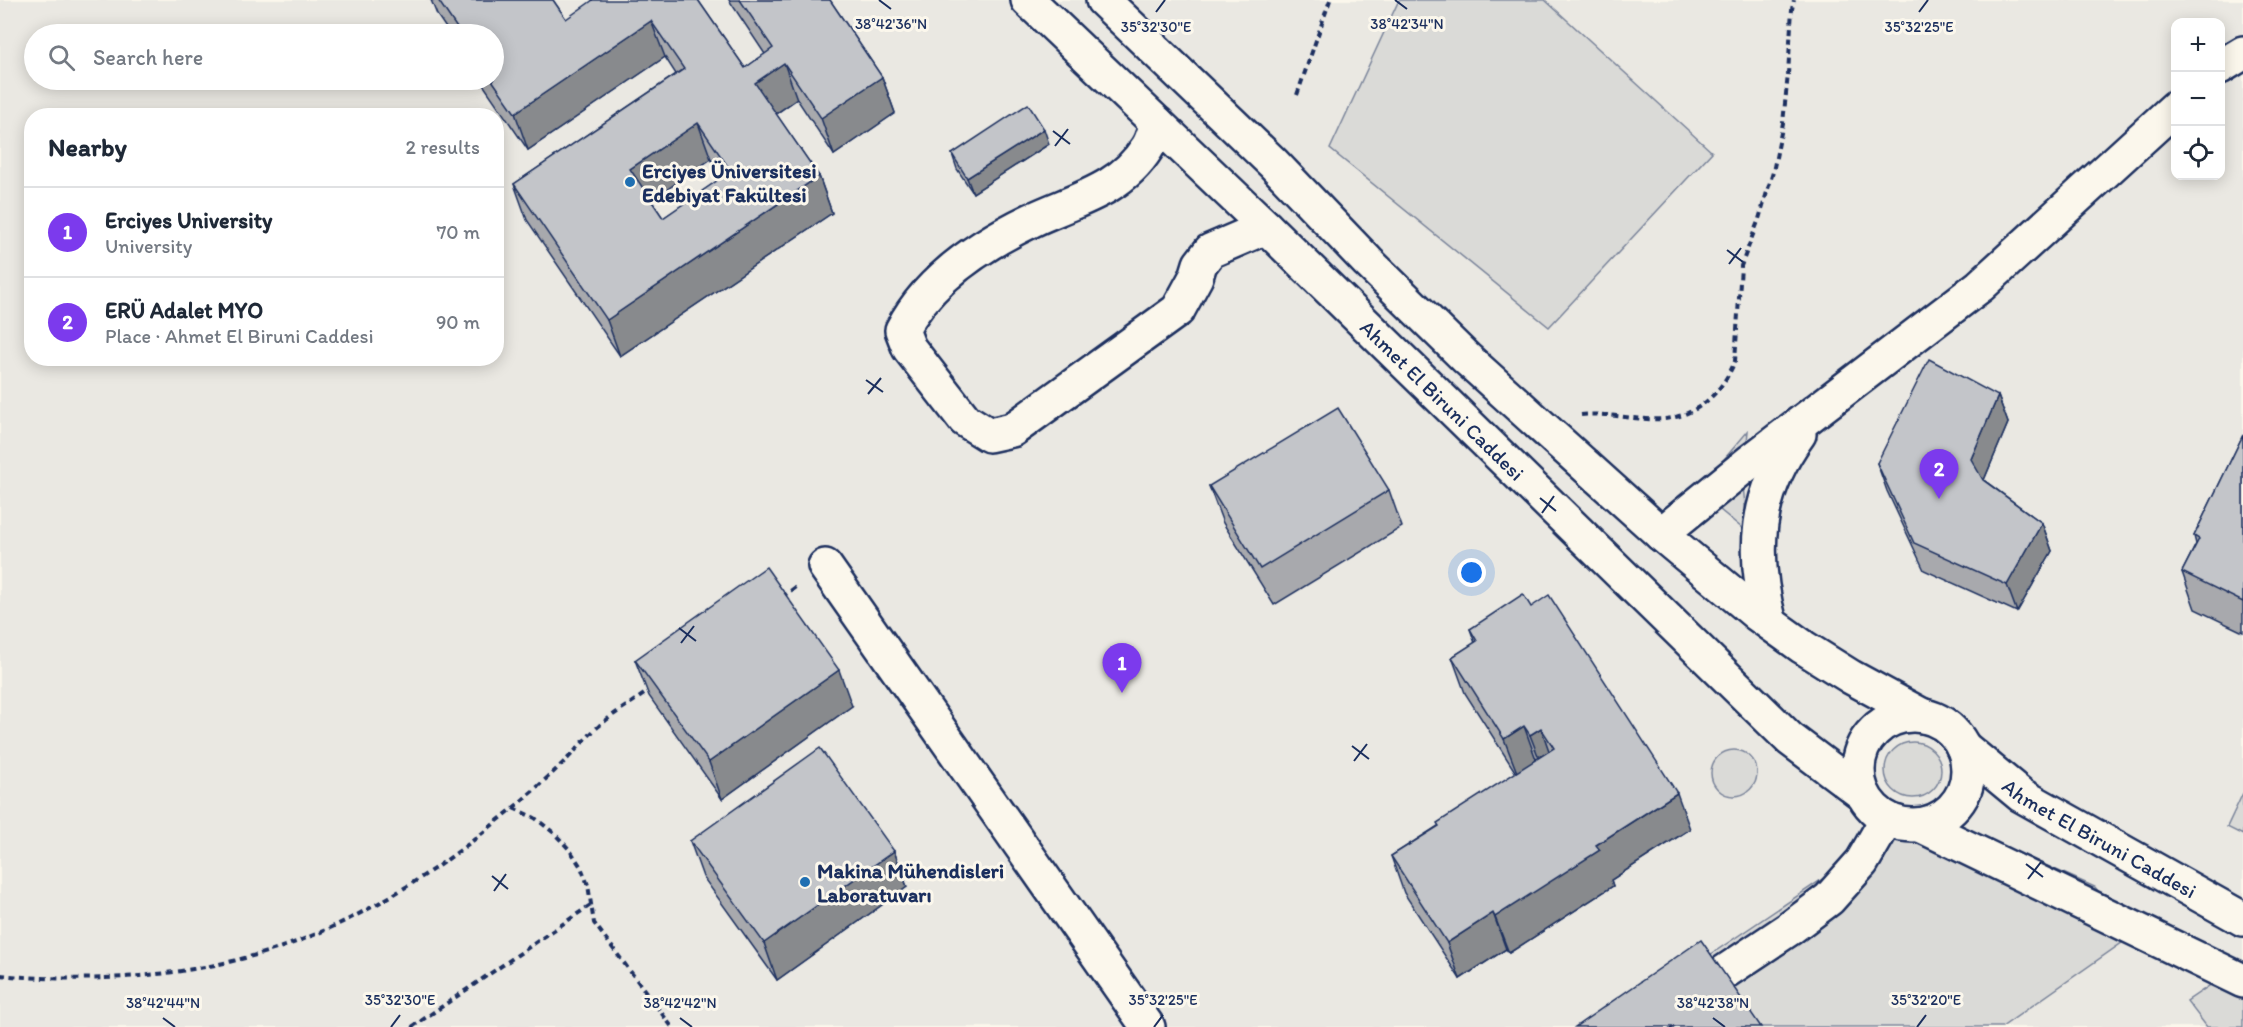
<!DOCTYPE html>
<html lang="en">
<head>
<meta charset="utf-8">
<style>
  body { margin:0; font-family:Itim,sans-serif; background:#f2f2f3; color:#1f2937 }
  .controls { position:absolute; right:18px; top:18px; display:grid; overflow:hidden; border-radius:12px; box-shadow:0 3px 15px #0003 }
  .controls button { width:54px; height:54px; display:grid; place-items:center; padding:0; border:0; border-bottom:2px solid #e0e1e3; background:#fff; color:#1f2937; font:30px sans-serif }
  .you { position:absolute; left:1472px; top:573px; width:21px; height:21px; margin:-15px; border:4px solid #fff; border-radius:50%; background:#1a73e8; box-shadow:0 0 0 9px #1a73e833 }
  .badge { display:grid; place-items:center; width:39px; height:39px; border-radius:50%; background:#7c3aed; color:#fff; font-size:20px; font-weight:700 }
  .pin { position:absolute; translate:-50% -50px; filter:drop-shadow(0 2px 3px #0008) }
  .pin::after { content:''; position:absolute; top:32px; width:21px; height:18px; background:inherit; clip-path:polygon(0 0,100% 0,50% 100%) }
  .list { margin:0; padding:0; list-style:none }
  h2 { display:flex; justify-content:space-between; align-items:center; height:78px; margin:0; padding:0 24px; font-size:26px }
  h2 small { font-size:20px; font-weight:400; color:#747a83 }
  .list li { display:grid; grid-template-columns:39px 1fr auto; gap:18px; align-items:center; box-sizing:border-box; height:90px; padding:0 24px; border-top:2px solid #e0e1e3 }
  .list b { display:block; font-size:22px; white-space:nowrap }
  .list p { margin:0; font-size:20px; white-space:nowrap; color:#747a83 }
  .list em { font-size:20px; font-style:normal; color:#747a83 }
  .icon { flex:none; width:33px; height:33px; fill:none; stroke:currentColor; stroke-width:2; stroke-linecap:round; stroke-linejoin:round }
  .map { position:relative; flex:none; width:2243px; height:1027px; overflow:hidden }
  .search { position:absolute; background:#fff; box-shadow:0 3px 15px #0003; left:24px; top:24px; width:480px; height:66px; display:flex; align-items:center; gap:15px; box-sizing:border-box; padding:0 21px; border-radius:33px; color:#747a83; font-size:22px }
  .panel { position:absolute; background:#fff; box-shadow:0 3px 15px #0003; left:24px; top:108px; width:480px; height:258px; border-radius:24px }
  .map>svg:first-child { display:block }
</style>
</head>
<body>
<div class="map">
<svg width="2243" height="1027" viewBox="0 0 2243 1027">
  <rect width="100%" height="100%" fill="#fbf7ec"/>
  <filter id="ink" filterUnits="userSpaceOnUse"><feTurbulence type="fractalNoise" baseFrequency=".0167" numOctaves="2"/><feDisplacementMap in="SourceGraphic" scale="12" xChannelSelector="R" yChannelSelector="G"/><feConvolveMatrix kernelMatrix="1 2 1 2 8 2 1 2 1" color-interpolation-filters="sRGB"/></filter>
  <g filter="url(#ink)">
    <!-- built -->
    <path fill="#eae8e2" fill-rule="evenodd" d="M0,0H2243V1027H0ZM2176,22H2220V176H2176ZM34,34H494V80H34ZM32,116H496V358H32Z"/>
    <!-- green -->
    <g fill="#dadad7" stroke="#7a849a" stroke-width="1.5">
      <path d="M1399,0H1545L1712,152L1549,327L1330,149Z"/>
      <path d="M1748,431L1743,486L1748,533L1697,491Z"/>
      <circle cx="1913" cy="770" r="28"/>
      <circle cx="1734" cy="773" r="23"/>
      <path d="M2243,793V835L2227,827Z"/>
      <path d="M1923,811L2095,887L2133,935L2002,1027H1760L1710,955Z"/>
      <path d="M2243,963V1027H2207L2187,1001Z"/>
    </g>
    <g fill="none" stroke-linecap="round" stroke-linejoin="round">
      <defs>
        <g id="minor">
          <path id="s1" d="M1028,0L1266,227L1790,739L1863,794"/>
          <path d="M1103,0L1273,163L1368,262L1466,358L1661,534L1757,614L1803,647L1851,677L1923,716"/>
          <path d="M2220,67L2243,53"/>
          <path d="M1157,123C1154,131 1152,141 1147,148C1120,191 1074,200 1032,220C982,244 928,279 902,330L909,348L965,420L989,435L1012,430L1178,310L1196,277L1200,264L1210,251L1266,227"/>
          <path d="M1661,534L1752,460L1980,286L2176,107"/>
          <path d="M825,566L1148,1027"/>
          <path d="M1770,623C1751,553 1755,494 1799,434"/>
          <circle cx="1913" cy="770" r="55"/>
          <path id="s2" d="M1963,747L2021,795L2243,919"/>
          <path d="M1920,825L2243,981"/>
          <path d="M1642,1027L1789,929L1829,899L1862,862L1887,819"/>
        </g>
      </defs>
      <!-- minor casing -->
      <use href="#minor" stroke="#1b2f5e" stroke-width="38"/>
      <!-- path -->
      <g stroke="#1b2f5e" stroke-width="4" stroke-dasharray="6 4.5" stroke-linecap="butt">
        <path d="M1297,95L1330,0"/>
        <path d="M1581,415C1608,412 1636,421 1664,419C1698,416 1723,391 1735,361L1741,266L1759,219L1773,172L1783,123L1788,74L1792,9L1794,0"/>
        <path d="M782,597L797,586"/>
        <path d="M513,808L535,818L554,833L570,850L581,867L588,885L594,923L672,1027"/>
        <path d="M0,975C94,984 192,977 282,947C357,922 436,872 496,822C520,803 542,783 564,762C576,751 586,737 599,726C614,713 633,702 650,690"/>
        <path d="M412,1027L592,904"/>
      </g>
      <!-- minor -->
      <use href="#minor" stroke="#fbf7ec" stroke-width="33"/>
    </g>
    <!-- wall -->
    <g fill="#a8a9ad" stroke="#1b2f5e" stroke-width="1.5" fill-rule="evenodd">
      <path d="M431,0H553L566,19L698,0L745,68L765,54L729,0H830L882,77L895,113L834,155L797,99L776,114L819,176L832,213L620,356L527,220L514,184L676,74L665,57L528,150L480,80H494V34H450L437,15ZM711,159L723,177L663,218L651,200Z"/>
      <path d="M1049,144L973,193L957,169L952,154Z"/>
      <path d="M1998,396L2008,423L1984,480L2042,523L2052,551L2017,612L1924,570L1887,491L1877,463Z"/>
      <path d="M2243,435V632L2195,609L2182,572L2196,544L2194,536Z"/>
      <path d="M1209,486L1389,490L1402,527L1274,605L1223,523Z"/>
      <path d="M1531,607L1690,829L1611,880L1613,886L1509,953L1506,949L1460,979L1404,893L1391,856L1438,826L1516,773L1465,693L1452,657L1475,643L1470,629Z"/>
      <path d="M635,660L852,706L722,799L649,696Z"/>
      <path d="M690,841L894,851L907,887L777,980L703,877Z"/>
    </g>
    <!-- shaded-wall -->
    <g fill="#888a8d" stroke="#1b2f5e" stroke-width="1.5">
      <path d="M651,21L665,57L528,150L515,113Z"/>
      <path d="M784,63L797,99L768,119L755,83Z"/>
      <path d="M882,77L895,113L834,155L821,118Z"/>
      <path d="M698,123L711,159L643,206L630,169Z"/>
      <path d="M1044,129L1049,144L973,193L967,178Z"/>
      <path d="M819,176L832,213L620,356L607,320Z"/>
      <path d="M1998,396L2008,423L1981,487L1971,459Z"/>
      <path d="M2042,523L2052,551L2017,612L2007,585Z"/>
      <path d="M839,670L852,706L722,799L709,762Z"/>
      <path d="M1524,726L1537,762L1518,775L1504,739Z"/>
      <path d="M1541,728L1554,765L1544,771L1530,735Z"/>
      <path d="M1677,793L1690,829L1611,880L1613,886L1509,953L1495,917L1596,845Z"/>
      <path d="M894,851L907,887L777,980L764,943Z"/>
      <path d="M1493,913L1506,949L1460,979L1447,943Z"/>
    </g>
    <!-- building -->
    <g fill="#c3c5c9" stroke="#1b2f5e" stroke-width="1.5" fill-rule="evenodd">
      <path d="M438,0H553L566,19L593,0H698L745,68L773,48L740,0H830L882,77L821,118L784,63L755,83L819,176L607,320L514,184L684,69L651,21L515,113L492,80H494V34H461ZM698,123L731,171L663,218L630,169Z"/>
      <path d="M1028,104L1044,129L967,178L952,154Z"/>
      <path d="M1929,359L1998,396L1971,459L1983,480L2042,523L2007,585L1914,543L1877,463Z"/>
      <path d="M1338,408L1389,490L1260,569L1209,486Z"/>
      <path d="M2243,435V602L2182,572L2199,539L2194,536Z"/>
      <path d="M766,567L839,670L709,762L635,660Z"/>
      <path d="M1523,594L1531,607L1549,595L1677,793L1596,845L1600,850L1495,917L1493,913L1447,943L1391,856L1439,826L1437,823L1554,748L1541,728L1530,735L1524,726L1504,739L1452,657L1477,641L1470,629Z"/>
      <path d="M820,748L894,851L764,943L690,841Z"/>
      <path d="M1701,940L1761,1027H1575Z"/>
    </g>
  </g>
  <!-- ticks -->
  <path fill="none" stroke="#1b2f5e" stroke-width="2" d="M879,0L891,9M1395,0L1407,9M1156,12L1165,0M1919,12L1928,0M1053,131L1070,144M1055,146L1068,129M1727,250L1743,262M1729,264L1741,248M866,380L883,392M868,394L881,378M1540,498L1556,511M1542,513L1554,496M679,628L696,641M681,643L694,626M1352,746L1369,759M1354,761L1367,744M2026,864L2043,877M492,876L508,889M2028,879L2041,862M494,891L506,874M163,1018L175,1027M680,1018L692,1027M1713,1018L1725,1027M391,1027L400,1015M1154,1027L1163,1015M1917,1027L1926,1015"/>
  <!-- markers -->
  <g fill="#1f6fb2" stroke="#fbf7ec" stroke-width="2">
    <circle cx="630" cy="182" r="6"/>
    <circle cx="805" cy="882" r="6"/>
  </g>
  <g text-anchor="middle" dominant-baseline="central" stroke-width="6" stroke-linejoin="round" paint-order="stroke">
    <!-- poi labels -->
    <g font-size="21" font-weight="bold" fill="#1b2f5e" stroke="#fbf7ec" text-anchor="start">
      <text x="642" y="170">Erciyes Üniversitesi<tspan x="642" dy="24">Edebiyat Fakültesi</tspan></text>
      <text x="817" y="870">Makina Mühendisleri<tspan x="817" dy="24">Laboratuvarı</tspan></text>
    </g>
    <!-- street labels -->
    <g font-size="21" fill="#1b2f5e" stroke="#fbf7ec">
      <text stroke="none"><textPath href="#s1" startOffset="576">Ahmet El Biruni Caddesi</textPath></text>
      <text stroke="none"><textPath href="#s2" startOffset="165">Ahmet El Biruni Caddesi</textPath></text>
    </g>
  </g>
  <g font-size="15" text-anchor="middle" fill="#1b2f5e" stroke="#fbf7ec" stroke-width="6" stroke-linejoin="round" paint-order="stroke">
    <text x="891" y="29">38°42'36"N</text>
    <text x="1407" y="29">38°42'34"N</text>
    <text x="1156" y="32">35°32'30"E</text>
    <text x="1919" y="32">35°32'25"E</text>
    <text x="400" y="1005">35°32'30"E</text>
    <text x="1163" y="1005">35°32'25"E</text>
    <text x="1926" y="1005">35°32'20"E</text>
    <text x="163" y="1008">38°42'44"N</text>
    <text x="680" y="1008">38°42'42"N</text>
    <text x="1713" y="1008">38°42'38"N</text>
  </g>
</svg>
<div class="controls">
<button>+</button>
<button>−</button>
<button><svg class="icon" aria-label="locate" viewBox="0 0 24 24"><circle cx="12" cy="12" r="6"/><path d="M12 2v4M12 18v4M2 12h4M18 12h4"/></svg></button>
</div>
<div class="you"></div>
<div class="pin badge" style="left:1122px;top:693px">1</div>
<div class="pin badge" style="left:1939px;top:499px">2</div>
<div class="search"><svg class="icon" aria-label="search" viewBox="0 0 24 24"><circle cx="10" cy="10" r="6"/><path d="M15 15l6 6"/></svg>Search here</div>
<section class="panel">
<h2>Nearby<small>2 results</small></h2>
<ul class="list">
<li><span class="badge">1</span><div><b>Erciyes University</b><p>University</p></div><em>70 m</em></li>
<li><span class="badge">2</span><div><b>ERÜ Adalet MYO</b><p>Place · Ahmet El Biruni Caddesi</p></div><em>90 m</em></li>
</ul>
</section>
</div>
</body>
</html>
